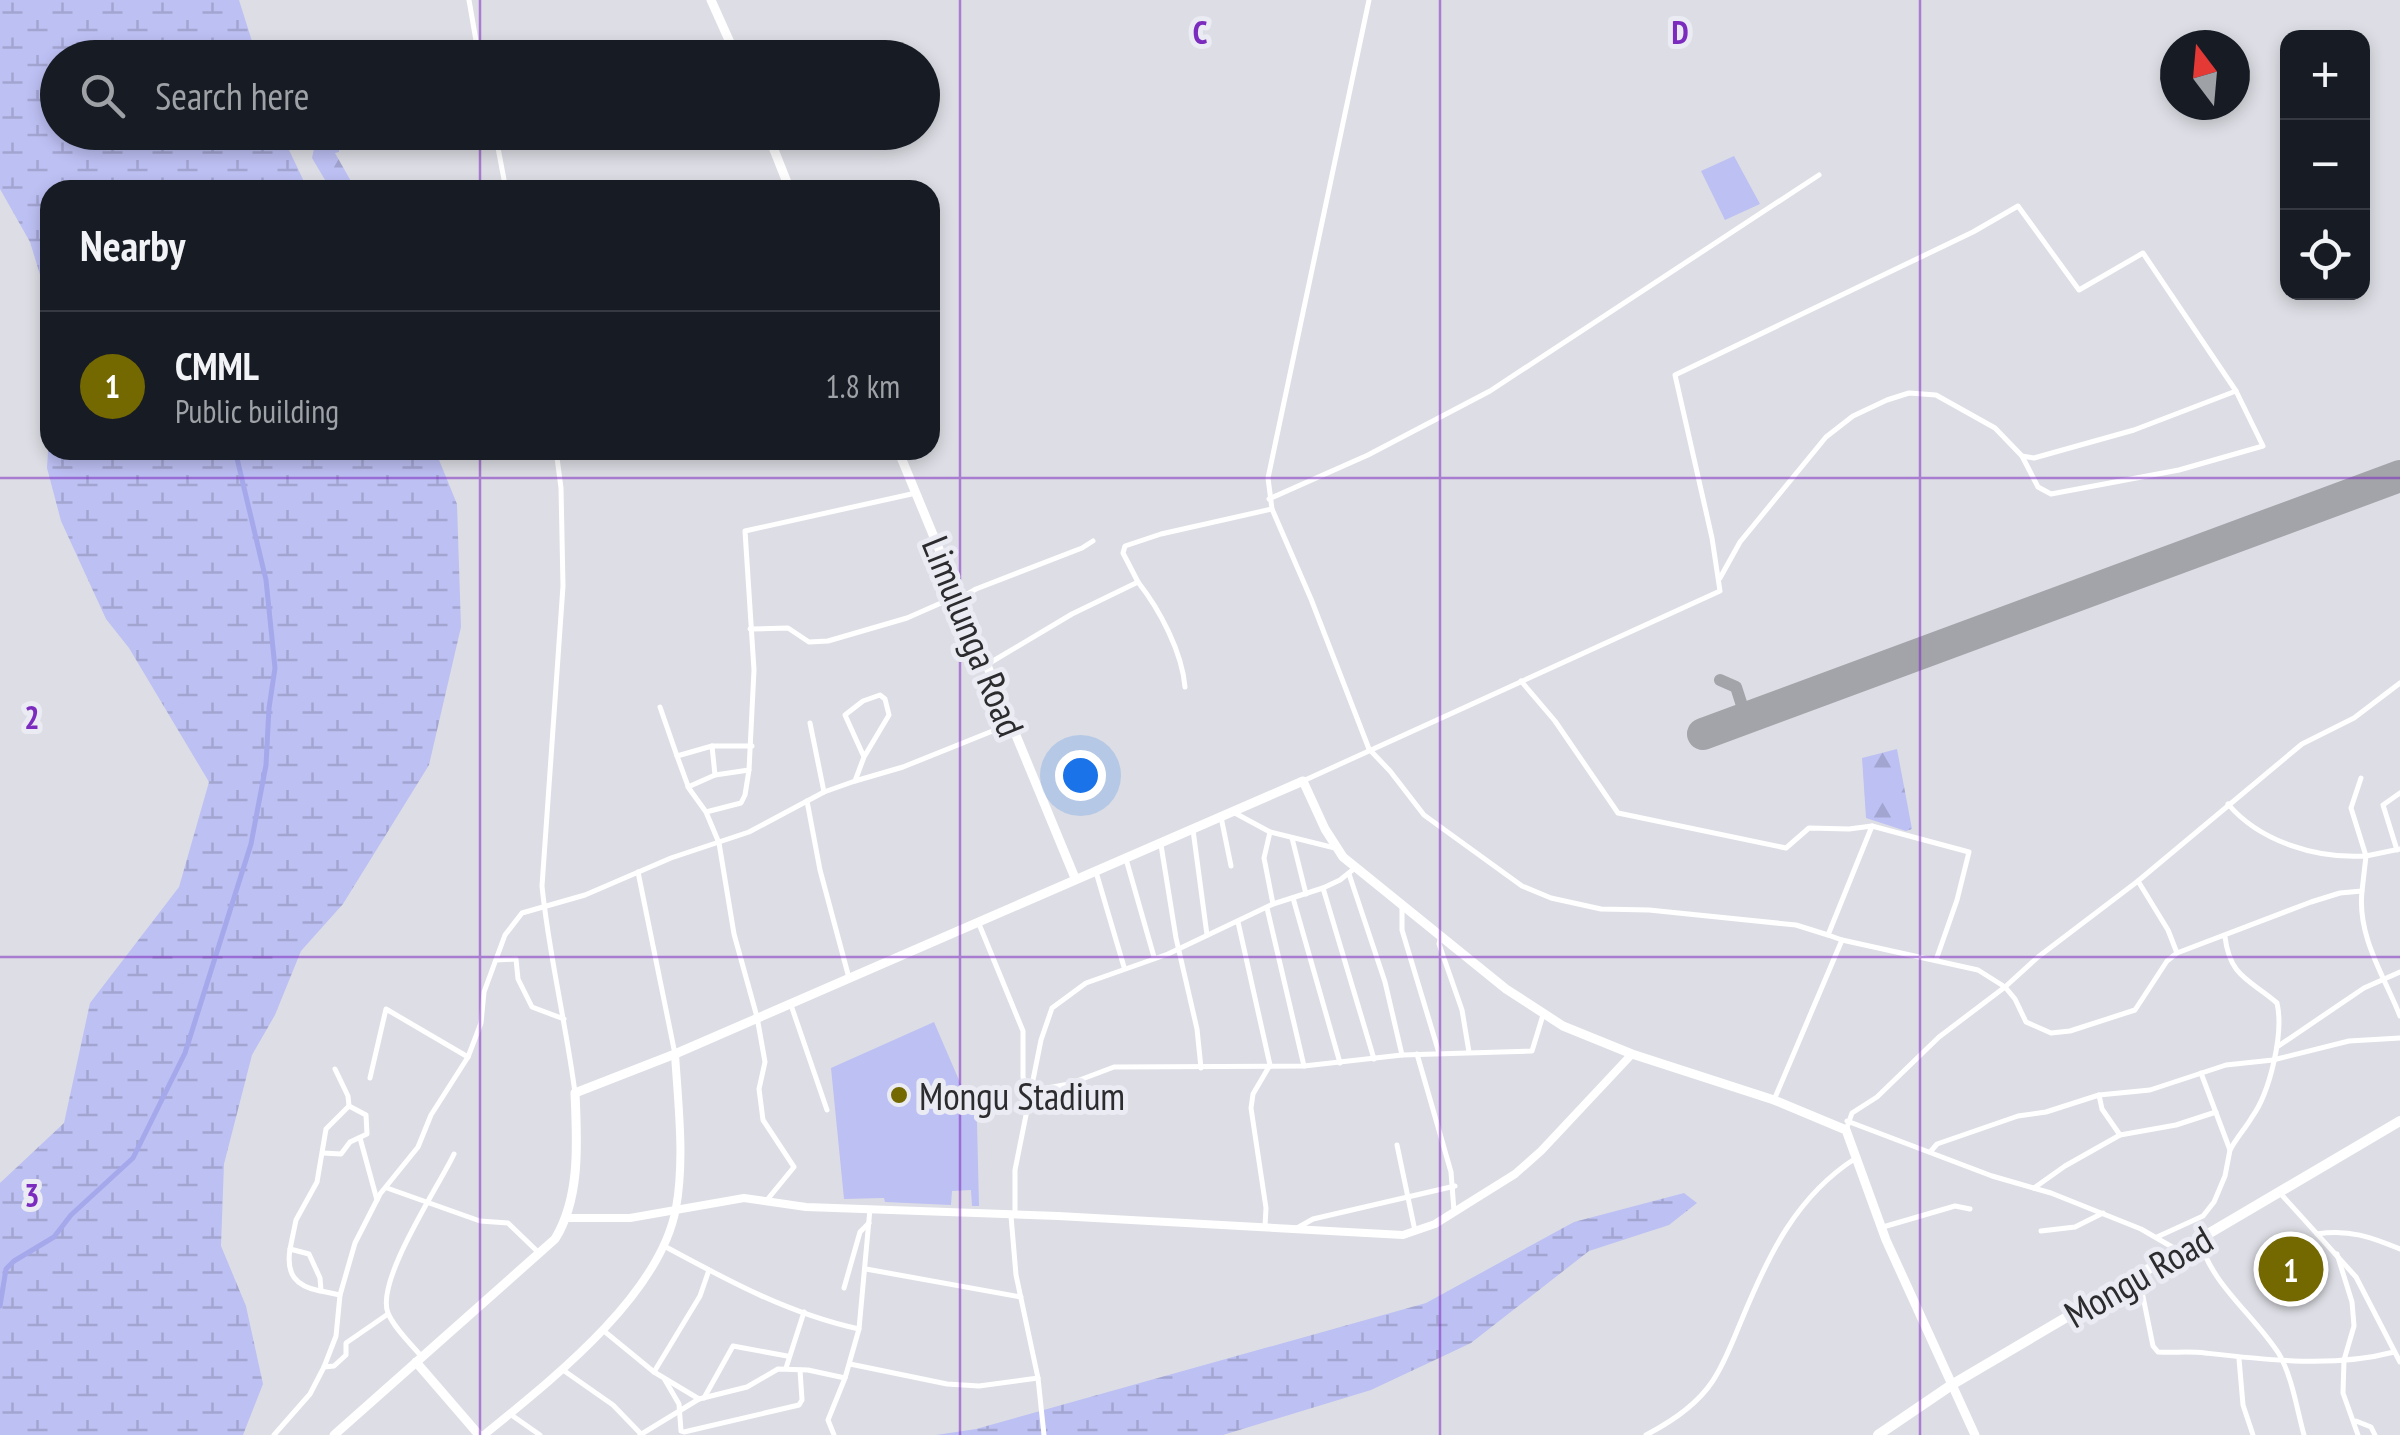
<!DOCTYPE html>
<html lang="en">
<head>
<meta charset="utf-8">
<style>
  body { margin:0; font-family:"PT Sans Narrow",sans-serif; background:#242831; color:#f1f3f6 }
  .controls { position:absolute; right:30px; top:30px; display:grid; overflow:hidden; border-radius:20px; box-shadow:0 5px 15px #0003 }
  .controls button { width:90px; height:90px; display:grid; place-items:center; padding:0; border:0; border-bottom:2px solid #363941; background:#171b24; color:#f1f3f6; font:50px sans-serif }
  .compass { position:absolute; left:2160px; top:30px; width:90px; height:90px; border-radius:50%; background:#171b24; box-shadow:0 5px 15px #0003; rotate:344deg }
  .you { position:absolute; left:1080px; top:775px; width:35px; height:35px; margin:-25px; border:8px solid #fff; border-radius:50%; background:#1a73e8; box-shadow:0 0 0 15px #1a73e833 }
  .badge { display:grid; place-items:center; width:65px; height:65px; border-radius:50%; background:#746800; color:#fff; font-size:32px; font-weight:700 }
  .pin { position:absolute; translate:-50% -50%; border:5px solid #fff; box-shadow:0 2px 10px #0006 }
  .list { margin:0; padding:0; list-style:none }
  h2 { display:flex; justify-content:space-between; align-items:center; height:130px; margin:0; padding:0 40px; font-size:42px }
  h2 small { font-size:32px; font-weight:400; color:#9ea1a6 }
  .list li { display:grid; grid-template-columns:65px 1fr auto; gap:30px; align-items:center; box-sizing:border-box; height:150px; padding:0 40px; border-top:2px solid #363941 }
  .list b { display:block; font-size:38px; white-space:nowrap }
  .list p { margin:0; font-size:32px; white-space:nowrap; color:#9ea1a6 }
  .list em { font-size:32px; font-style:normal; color:#9ea1a6 }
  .icon { flex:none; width:55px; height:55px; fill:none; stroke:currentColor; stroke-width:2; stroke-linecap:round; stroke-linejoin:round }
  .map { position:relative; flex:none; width:2400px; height:1435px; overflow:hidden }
  .search { position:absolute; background:#171b24; box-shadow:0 5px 15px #0003; left:40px; top:40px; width:900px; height:110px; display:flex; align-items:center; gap:25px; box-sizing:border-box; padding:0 35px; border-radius:55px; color:#9ea1a6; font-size:38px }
  .panel { position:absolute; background:#171b24; box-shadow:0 5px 15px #0003; left:40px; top:180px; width:900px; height:280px; border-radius:30px }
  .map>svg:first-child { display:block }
</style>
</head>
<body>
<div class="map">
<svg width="2400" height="1435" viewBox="0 0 2400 1435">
  <defs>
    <pattern id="forest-firs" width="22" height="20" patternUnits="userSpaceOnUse" patternTransform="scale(2.5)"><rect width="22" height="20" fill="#bdc0f3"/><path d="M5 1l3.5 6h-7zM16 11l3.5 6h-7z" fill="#a3a5d1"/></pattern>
    <pattern id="wetland-marsh" width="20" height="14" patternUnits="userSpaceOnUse" patternTransform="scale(2.5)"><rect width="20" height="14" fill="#bdc0f3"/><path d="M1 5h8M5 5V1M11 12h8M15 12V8" fill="none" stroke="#a3a5d1"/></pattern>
  </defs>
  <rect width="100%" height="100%" fill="#dddee5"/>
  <!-- forest -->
  <g fill="url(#forest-firs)">
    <path d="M324,133L339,145V152L335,153L356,190H331L312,158L317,134Z"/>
    <path d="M1897,749L1912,829L1906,831L1866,818L1862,758Z"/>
  </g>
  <!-- wetland -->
  <g fill="url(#wetland-marsh)">
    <path d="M0,0H239L257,57L58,58V132L281,133L308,190H50V307L30,242L0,189Z"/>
    <path d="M50,416V450H435L457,504L461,627L429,765L343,904L301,951L275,1015L252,1055L224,1164L221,1246L246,1306L263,1384L243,1435H0V1183L64,1123L90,1003L179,887L209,782L129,648L106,619L61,521L47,468Z"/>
    <path d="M1684,1193L1697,1203L1669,1225L1589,1251L1471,1343L1371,1390L1223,1435H936L976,1429L1426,1303L1574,1222Z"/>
  </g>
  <!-- pitch -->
  <g fill="#bdc0f3">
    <path d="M1734,156L1760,204L1725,220L1701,171Z"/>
    <path d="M934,1022L977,1122L979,1206H972L971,1190L952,1191L951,1205L885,1202L884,1198L844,1199L831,1068Z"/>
  </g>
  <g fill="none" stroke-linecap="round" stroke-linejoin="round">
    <!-- canal -->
    <path stroke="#a5a8eb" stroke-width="5" d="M0,1306L6,1269L14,1261L54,1237L71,1215L133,1158L185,1053L251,844L266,765L269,708L275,668L266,580L235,450"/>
    <!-- taxiway -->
    <path stroke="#a3a4aa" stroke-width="12" d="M1720,680L1736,687L1746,718"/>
    <!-- runway -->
    <path stroke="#a3a4aa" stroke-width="32" d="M1703,734L2400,476"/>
    <!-- minor -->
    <g stroke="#fff" stroke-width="5">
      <path d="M469,0L479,58"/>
      <path d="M1369,0L1268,478L1272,509L1311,599L1369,749L1390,771L1424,815L1522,886L1551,898L1601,909L1649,910L1796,925L1828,935"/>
      <path d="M495,132L506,190"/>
      <path d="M556,450L561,488L563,586L542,886C549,956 566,1023 575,1093"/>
      <path d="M1269,499L1368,455L1490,391L1819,175"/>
      <path d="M1720,578L1740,542L1826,437L1853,416L1887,400L1909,393L1936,395L1995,428L2022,456L2034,458L2134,430L2236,391"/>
      <path d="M1138,582L1123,553L1125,546L1161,534L1272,509"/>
      <path d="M959,599L976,589L1082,548L1093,541"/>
      <path d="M750,629L788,628L809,642L828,641L907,618L957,596"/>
      <path d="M988,664L1072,614L1138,582C1160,610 1182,652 1185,687"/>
      <path d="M1521,681L1555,721L1618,813L1786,848L1809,828L1849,829L1872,826"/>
      <path d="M660,707L677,756L712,746H752"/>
      <path d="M810,723L824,792"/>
      <path d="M712,746L715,775"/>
      <path d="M677,756L688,786"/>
      <path d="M749,770L754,670L745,531L916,493"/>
      <path d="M855,781L903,767L1010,724"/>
      <path d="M1303,781L1720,591L1712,538L1675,375L1973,232L2018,206L2079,290L2143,253L2236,391L2263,446L2179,470L2051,494L2038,487L2022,456"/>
      <path d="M807,801L820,870L849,978"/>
      <path d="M2228,804C2260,842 2317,859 2366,856L2351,808L2361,778"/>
      <path d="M706,812L741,803L745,795L749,770L715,775L688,787L706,812L719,843L734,934L757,1017L765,1062L759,1089L763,1120L794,1167L767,1200"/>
      <path d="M1233,812L1270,832L1335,848"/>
      <path d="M1221,817L1231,866"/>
      <path d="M1193,830L1207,935"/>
      <path d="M1270,832L1264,858L1273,904"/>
      <path d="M1292,838L1306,894"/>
      <path d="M1161,845L1176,938L1197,1029L1201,1068"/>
      <path d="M2397,850L2383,805L2400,793"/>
      <path d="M1126,859L1154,957"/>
      <path d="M638,872L675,1054"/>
      <path d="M1096,872L1124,967"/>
      <path d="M1349,874L1385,982L1402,1055"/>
      <path d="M1323,888L1374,1059"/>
      <path d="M2362,891C2357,936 2384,976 2400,1016"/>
      <path d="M1293,898L1340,1063"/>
      <path d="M1402,907V930L1439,1053"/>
      <path d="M1267,908L1304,1066"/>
      <path d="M1238,922L1270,1065L1253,1094L1251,1108L1266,1208L1265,1226"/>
      <path d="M979,924L1023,1031V1077L1026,1088L1031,1091L1069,1084L1114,1067L1304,1066L1402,1055L1532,1051L1543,1015"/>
      <path d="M1441,935L1439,944L1462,1010L1469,1052"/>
      <path d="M2225,937C2230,977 2249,979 2277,1003C2284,1033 2270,1092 2252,1117C2245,1129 2237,1137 2230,1150"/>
      <path d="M1842,940L1828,935L1872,826L1969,852L1957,900L1936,960"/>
      <path d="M2177,953L2311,902L2340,893L2362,891L2366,856L2400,849"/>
      <path d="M496,960L516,959L518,979L532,1007L564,1019"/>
      <path d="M791,1005L827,1110"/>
      <path d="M2277,1047L2364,988L2400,972"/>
      <path d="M1417,1054L1451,1172L1454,1211"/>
      <path d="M335,1069L348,1096L349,1106L326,1129L317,1182L296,1220L290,1249L309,1254L320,1278L321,1291L340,1295"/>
      <path d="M370,1078L386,1009L468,1057"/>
      <path d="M2099,1095L2102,1109L2120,1135"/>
      <path d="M1774,1100L1842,940L1978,970L2005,987L2015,999L2026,1022L2051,1033L2070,1031L2135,1010L2167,961L2177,953L2168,930L2138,881"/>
      <path d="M1847,1121L1992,1176L2051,1193L2141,1229L2179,1251"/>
      <path d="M1846,1130L1852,1113L1877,1097L1939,1037L2005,987L2038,957L2138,881L2302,744L2354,718L2400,683"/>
      <path d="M360,1138L377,1200"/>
      <path d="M1397,1145L1415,1231"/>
      <path d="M1931,1151L1937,1144L2018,1116L2046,1112L2099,1095L2150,1090L2226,1065L2273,1060L2349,1041L2400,1038"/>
      <path d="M323,1153L341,1154L350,1142L367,1134L366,1115L349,1106"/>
      <path d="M387,1188L480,1221L508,1223L538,1252"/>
      <path d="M2034,1188L2065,1166L2120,1135L2176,1125L2216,1112"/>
      <path d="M2280,1193L2356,1277L2400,1362"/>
      <path d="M1015,1214V1170L1041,1040L1052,1008L1086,983L1168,954L1273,904L1323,888L1340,880L1355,868"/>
      <path d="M1011,1216L1016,1275L1038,1378L1044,1435"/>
      <path d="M1883,1227L1955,1206L1970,1209"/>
      <path d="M1297,1228L1313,1219L1455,1186"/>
      <path d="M2041,1231L2075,1227L2103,1213"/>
      <path d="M2317,1234C2349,1229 2371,1237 2400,1249"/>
      <path d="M2157,1237L2203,1216L2214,1202L2225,1176L2230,1150L2201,1073"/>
      <path d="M2200,1241C2212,1285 2254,1315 2279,1354C2292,1376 2297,1410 2304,1435"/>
      <path d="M664,1246C727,1280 789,1314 859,1329"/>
      <path d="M290,1249C286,1274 295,1286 320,1291"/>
      <path d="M2337,1254L2352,1302L2354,1326L2344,1360L2343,1393L2358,1435"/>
      <path d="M866,1269L1021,1297"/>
      <path d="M2139,1277L2153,1346L2158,1352C2173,1353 2190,1351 2205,1353C2267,1360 2334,1368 2394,1352"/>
      <path d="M844,1288L860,1232L869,1223"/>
      <path d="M604,1331L654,1372L699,1399"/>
      <path d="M422,1357C411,1344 394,1328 388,1313C375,1281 439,1186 454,1154"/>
      <path d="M2239,1359L2243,1405L2253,1435"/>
      <path d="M850,1364L947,1384L979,1386L1038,1378"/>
      <path d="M324,1367L334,1366L346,1355V1343L388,1314"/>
      <path d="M786,1368L804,1312"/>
      <path d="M563,1370L613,1405L641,1434"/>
      <path d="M654,1372L700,1296L709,1270"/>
      <path d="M665,1380L679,1404L681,1431L684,1432L799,1405L802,1400L800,1370"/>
      <path d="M704,1398L733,1346L787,1356"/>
      <path d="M510,1414L540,1435"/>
      <path d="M2356,1421L2371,1427L2375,1435"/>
      <path d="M274,1435L310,1394L324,1367L336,1336L340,1295L355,1243L380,1194L418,1147L431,1115L468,1057L481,1023L484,992L505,935L522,913L585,895L671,858L749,832L824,792L855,781L864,757L889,715L885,699L880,695L863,701L845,715L864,757"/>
      <path d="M640,1435L699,1399L747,1387L778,1369L808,1370L845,1378"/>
      <path d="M834,1435L828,1420L845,1378L859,1329L870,1209"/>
      <path d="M1646,1435C1671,1422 1696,1406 1712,1382C1725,1363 1733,1340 1742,1319C1768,1256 1796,1196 1856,1158"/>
    </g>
    <!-- tertiary -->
    <g stroke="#fff" stroke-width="8">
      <path d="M566,1218H630L744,1198L806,1207L1058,1216L1403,1235L1435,1224L1515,1174L1541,1151L1632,1054"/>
      <path d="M484,1435C550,1381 660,1296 676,1208C685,1159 678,1103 675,1054"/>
    </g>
    <!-- secondary -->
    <g stroke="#fff" stroke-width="9">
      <path d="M711,0L737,58"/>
      <path d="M767,132L790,190"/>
      <path d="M898,450L1075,878"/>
      <path d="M416,1362L479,1435"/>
      <path d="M334,1435L555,1239C581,1197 577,1140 575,1093L675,1054L1303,781L1325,829L1343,857L1506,989L1563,1026L1632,1054L1774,1100L1846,1130L1886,1240L1975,1435"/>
    </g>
    <!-- primary -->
    <path stroke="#fff" stroke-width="10" d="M1878,1435L1953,1384L2400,1121"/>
  </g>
  <!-- grid -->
  <path fill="none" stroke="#7b2cbf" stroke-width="2.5" stroke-opacity="0.55" d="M480,0V58M960,0V1435M1440,0V1435M1920,0V1435M480,132V190M480,450V1435M0,478H2400M0,957H2400"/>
  <!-- markers -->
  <circle fill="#746800" stroke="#eaebf3" stroke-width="4" cx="899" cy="1095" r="10"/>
  <g text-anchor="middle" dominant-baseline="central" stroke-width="10" stroke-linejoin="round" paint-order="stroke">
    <!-- street labels -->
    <g font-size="38" fill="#2c2c2f" stroke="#eaebf3">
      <text transform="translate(974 636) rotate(68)">Limulunga Road</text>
      <text transform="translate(2138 1276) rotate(-30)">Mongu Road</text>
    </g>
    <!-- poi labels -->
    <g font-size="38" fill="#2c2c2f" stroke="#eaebf3" text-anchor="start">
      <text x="919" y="1095">Mongu Stadium</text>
    </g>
  </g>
  <g font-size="32" text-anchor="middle" font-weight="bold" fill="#7b2cbf" stroke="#eaebf3" stroke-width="10" stroke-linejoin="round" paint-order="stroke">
    <text x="1200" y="44">C</text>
    <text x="1680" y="44">D</text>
    <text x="32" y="729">2</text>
    <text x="32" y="1207">3</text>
  </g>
</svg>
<div class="controls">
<button>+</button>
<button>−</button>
<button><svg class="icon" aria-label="locate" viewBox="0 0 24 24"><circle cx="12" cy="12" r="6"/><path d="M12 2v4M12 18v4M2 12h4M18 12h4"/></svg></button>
</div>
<svg class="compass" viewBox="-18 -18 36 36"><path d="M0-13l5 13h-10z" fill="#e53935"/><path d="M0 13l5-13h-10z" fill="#9ea1a6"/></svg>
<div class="you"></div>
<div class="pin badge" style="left:2291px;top:1269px">1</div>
<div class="search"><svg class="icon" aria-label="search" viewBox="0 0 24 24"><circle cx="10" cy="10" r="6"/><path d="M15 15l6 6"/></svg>Search here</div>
<section class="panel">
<h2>Nearby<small></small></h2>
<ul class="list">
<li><span class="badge">1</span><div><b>CMML</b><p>Public building</p></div><em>1.8 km</em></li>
</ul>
</section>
</div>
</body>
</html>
